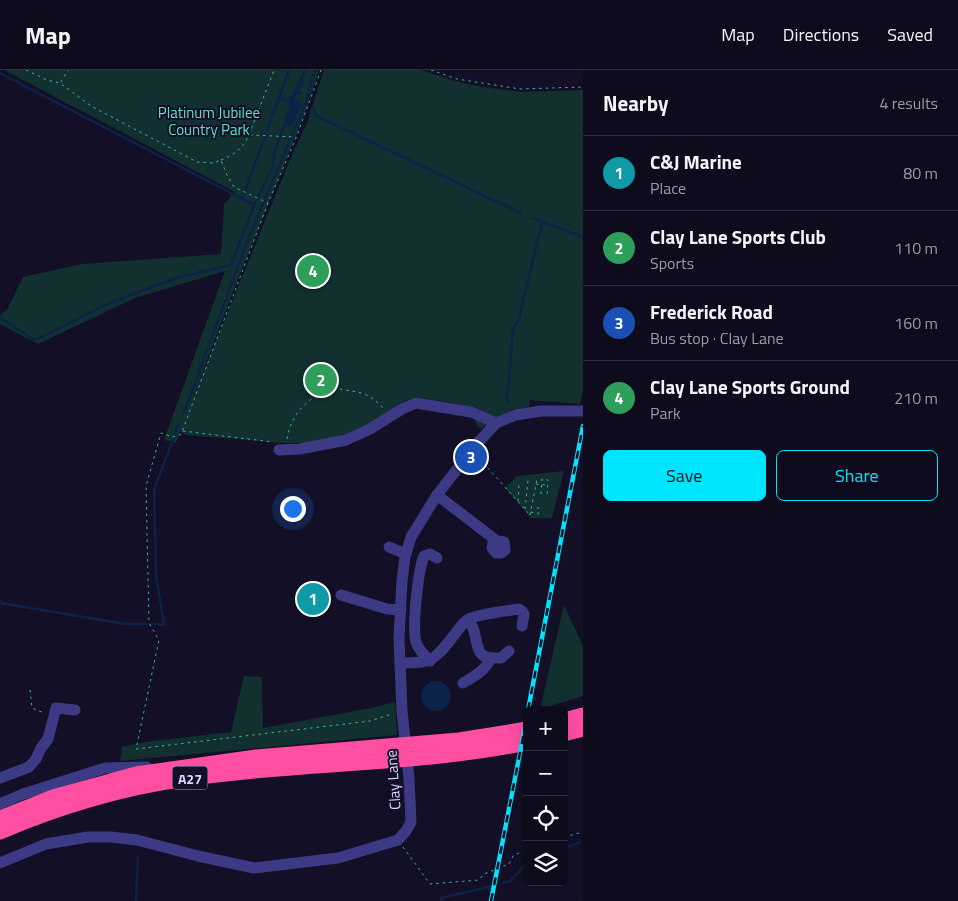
<!DOCTYPE html>
<html lang="en">
<head>
<meta charset="utf-8">
<style>
  body { margin:0; font-family:"Titillium Web",sans-serif; background:#1c1929; color:#f1f3f6 }
  .controls { position:absolute; right:15px; bottom:15px; display:grid; overflow:hidden; border-radius:8px; box-shadow:0 5px 20px #0002 }
  .controls button { width:45px; height:45px; display:grid; place-items:center; padding:0; border:0; border-bottom:1px solid #2e2b3b; background:#0e0b1c; color:#f1f3f6; font:25px sans-serif }
  .you { position:absolute; left:292px; top:438px; width:18px; height:18px; margin:-12px; border:4px solid #fff; border-radius:50%; background:#1a73e8; box-shadow:0 0 0 8px #1a73e833 }
  .badge { display:grid; place-items:center; width:32px; height:32px; border-radius:50%; background:#00e5ff; color:#fff; font-size:16px; font-weight:700 }
  .pin { position:absolute; translate:-50% -50%; border:2px solid #fff; box-shadow:0 1px 5px #0006 }
  .list { margin:0; padding:0; list-style:none }
  h2 { display:flex; justify-content:space-between; align-items:center; height:65px; margin:0; padding:0 20px; font-size:21px }
  h2 small { font-size:16px; font-weight:400; color:#9b9ba3 }
  .list li { display:grid; grid-template-columns:32px 1fr auto; gap:15px; align-items:center; box-sizing:border-box; height:75px; padding:0 20px; border-top:1px solid #2e2b3b }
  .list b { display:block; font-size:19px; white-space:nowrap }
  .list p { margin:0; font-size:16px; white-space:nowrap; color:#9b9ba3 }
  .list em { font-size:16px; font-style:normal; color:#9b9ba3 }
  .actions { display:flex; gap:10px; padding:15px 20px }
  .actions a { flex:1; padding:11px 0; border:1px solid #00e5ff; border-radius:8px; text-align:center; font-size:18px; color:#00e5ff }
  .actions .main { background:#00e5ff; color:#111 }
  .icon { flex:none; width:28px; height:28px; fill:none; stroke:currentColor; stroke-width:2; stroke-linecap:round; stroke-linejoin:round }
  .map { position:relative; flex:none; width:583px; height:831px; overflow:hidden }
  header { display:flex; align-items:center; gap:30px; box-sizing:border-box; height:70px; padding:0 25px; background:#0e0b1c; border-bottom:1px solid #2e2b3b }
  header strong { font-size:24px }
  nav { display:flex; gap:28px; margin-inline-start:auto; font-size:18px }
  main { display:flex }
  aside { flex:1; background:#0e0b1c }
  .map>svg:first-child { display:block }
</style>
</head>
<body>
<header>
<strong>Map</strong>
<nav><a>Map</a><a>Directions</a><a>Saved</a></nav>
</header>
<main>
<div class="map">
<svg width="583" height="831" viewBox="0 0 583 831">
  <rect width="100%" height="100%" fill="#130f26"/>
  <!-- green -->
  <g fill="#12302f">
    <path d="M4,0H319L304,45L235,216L192,330L289,92L307,53L324,0H421L455,11L483,17L521,22L583,20V320L580,334L530,330L529,337L512,340L480,359L475,352L483,344L474,338L454,333L416,327L403,332L393,338L369,356L343,367L313,373H284L185,365L180,361L176,373L164,370L225,201L135,228L38,274L0,254V245L7,240L23,207L82,194L221,184L224,134L235,122Z"/>
    <path d="M564,401L552,448H531L505,418L517,406Z"/>
    <path d="M564,535L583,576V626L540,639Z"/>
    <path d="M244,606L262,607L263,658L371,638L395,632L397,665L120,691L122,677L145,672L231,662Z"/>
  </g>
  <!-- water -->
  <g fill="#0c2248">
    <path d="M300,8L304,10L300,19L302,25H295L290,31L292,34L298,28L302,33L292,56H284C289,48 294,43 289,34L279,29L280,26L288,28L294,22Z"/>
    <circle cx="436" cy="626" r="15"/>
  </g>
  <g fill="none" stroke-linecap="round" stroke-linejoin="round">
    <!-- stream -->
    <g stroke="#0c2248" stroke-width="2.5">
      <path d="M0,3L254,135"/>
      <path d="M301,10L305,0"/>
      <path d="M312,38L317,46L521,143"/>
      <path d="M242,129L289,0"/>
      <path d="M533,148L583,167"/>
      <path d="M0,248L35,270L107,234L179,207L231,195L254,135L273,96L274,84L296,22"/>
      <path d="M507,332L513,259L519,249L542,152"/>
      <path d="M184,343L245,177L306,32L315,0"/>
      <path d="M0,530L1,533L125,554H146"/>
      <path d="M154,554L164,555L156,505L154,420L179,354"/>
      <path d="M564,778L581,772"/>
      <path d="M503,813L510,811L527,793"/>
      <path d="M136,831L138,787"/>
      <path d="M442,831L441,828L493,816"/>
    </g>
    <!-- path -->
    <g stroke="#2fb8b0" stroke-width="1" stroke-dasharray="2.5 4" stroke-linecap="butt">
      <path d="M26,0L47,10L60,13L91,36L197,92L213,93L221,90L227,105L234,117L268,133"/>
      <path d="M321,0L296,68L268,133L183,359L180,365L173,367L161,363L146,416L149,553L159,570L136,679L370,651L392,644"/>
      <path d="M431,0L457,9L520,19L583,17"/>
      <path d="M61,12L68,0"/>
      <path d="M250,65L296,67"/>
      <path d="M221,90C234,85 243,78 249,65L274,0"/>
      <path d="M334,316C341,321 349,320 357,322C368,324 377,331 384,339"/>
      <path d="M183,361L273,372"/>
      <path d="M287,369C290,350 300,336 316,326"/>
      <path d="M479,388L530,445"/>
      <path d="M536,414L547,415"/>
      <path d="M541,424L542,409L548,410L547,426"/>
      <path d="M518,431L519,415"/>
      <path d="M525,439L528,410"/>
      <path d="M531,442L538,444L539,438L533,437"/>
      <path d="M530,445L537,409"/>
      <path d="M30,620L32,638L44,643"/>
      <path d="M564,767L583,762"/>
      <path d="M403,777L430,814L479,810L484,804L509,794L513,786L527,779"/>
    </g>
    <!-- minor -->
    <g stroke="#3d3a85" stroke-width="11">
      <path d="M279,380L300,379L346,370L370,359L402,339L416,333L471,342L496,353"/>
      <path d="M437,425L497,471L504,472L505,480L501,483H496L492,478L493,473L497,471"/>
      <path d="M389,477L406,484"/>
      <path d="M341,525L387,539L401,540"/>
      <path d="M469,549C471,554 474,559 475,565C479,584 479,589 501,588L509,581"/>
      <path d="M430,591C424,585 418,579 416,572C412,557 418,500 424,486L430,484L437,488"/>
      <path d="M400,593C434,594 435,589 455,564C459,559 463,552 469,549C478,544 507,541 519,539L522,541L524,544L522,556"/>
      <path d="M463,613C472,608 488,599 490,588"/>
      <path d="M0,708L29,697L36,689L41,678L48,669L56,638L75,640"/>
      <path d="M0,734L23,724L105,698L147,697"/>
      <path d="M0,793L46,774L88,767H111L137,770L198,786L254,798L338,788L398,770L406,761L411,752L409,709L402,641L399,568L402,511L405,487L411,467L437,425L475,376L496,353L516,345L541,341H583"/>
    </g>
    <!-- highway -->
    <g stroke="#ff4fa3" stroke-width="15">
      <path d="M564,650L583,645"/>
      <path d="M564,664L583,659"/>
      <path d="M0,748L53,727L136,704L256,687L459,670L527,659"/>
      <path d="M0,762C58,737 122,718 185,709C298,692 414,696 527,673"/>
    </g>
    <defs>
      <g id="rail">
        <path d="M528,640L583,356"/>
        <path d="M491,831L527,647"/>
      </g>
    </defs>
    <!-- rail casing -->
    <use href="#rail" stroke="#00e5ff" stroke-width="4.5"/>
    <!-- rail -->
    <use href="#rail" stroke="#130f26" stroke-width="2.5" stroke-dasharray="8" stroke-linecap="butt"/>
  </g>
  <g text-anchor="middle" dominant-baseline="central" stroke-width="4" stroke-linejoin="round" paint-order="stroke">
    <!-- shield labels -->
    <rect fill="#130f26" stroke="#9e99be" stroke-width="1" x="172.5" y="696.5" width="35" height="23" rx="4"/>
    <g font-size="14" font-weight="bold" fill="#d9d4ff">
      <text x="190" y="708">A27</text>
    </g>
    <!-- park labels -->
    <g font-size="15" fill="#5fe0c0" stroke="#130f26">
      <text x="209" y="42">Platinum Jubilee<tspan x="209" dy="17">Country Park</tspan></text>
    </g>
    <!-- street labels -->
    <g font-size="15" fill="#d9d4ff" stroke="#130f26">
      <text transform="translate(393 710) rotate(-94)">Clay Lane</text>
    </g>
  </g>
</svg>
<div class="controls">
<button>+</button>
<button>−</button>
<button><svg class="icon" aria-label="locate" viewBox="0 0 24 24"><circle cx="12" cy="12" r="6"/><path d="M12 2v4M12 18v4M2 12h4M18 12h4"/></svg></button>
<button><svg class="icon" aria-label="layers" viewBox="0 0 24 24"><path d="M12 4l9 5-9 5-9-5zM3 14l9 5 9-5"/></svg></button>
</div>
<div class="you"></div>
<div class="pin badge" style="left:313px;top:529px;background:#0f9aa8">1</div>
<div class="pin badge" style="left:321px;top:310px;background:#2e9e5b">2</div>
<div class="pin badge" style="left:471px;top:387px;background:#1a4fb4">3</div>
<div class="pin badge" style="left:313px;top:201px;background:#2e9e5b">4</div>
</div>
<aside>
<h2>Nearby<small>4 results</small></h2>
<ul class="list">
<li><span class="badge" style="background:#0f9aa8">1</span><div><b>C&amp;J Marine</b><p>Place</p></div><em>80 m</em></li>
<li><span class="badge" style="background:#2e9e5b">2</span><div><b>Clay Lane Sports Club</b><p>Sports</p></div><em>110 m</em></li>
<li><span class="badge" style="background:#1a4fb4">3</span><div><b>Frederick Road</b><p>Bus stop · Clay Lane</p></div><em>160 m</em></li>
<li><span class="badge" style="background:#2e9e5b">4</span><div><b>Clay Lane Sports Ground</b><p>Park</p></div><em>210 m</em></li>
</ul>
<div class="actions"><a class="main">Save</a><a>Share</a></div>
</aside>
</main>
</body>
</html>
